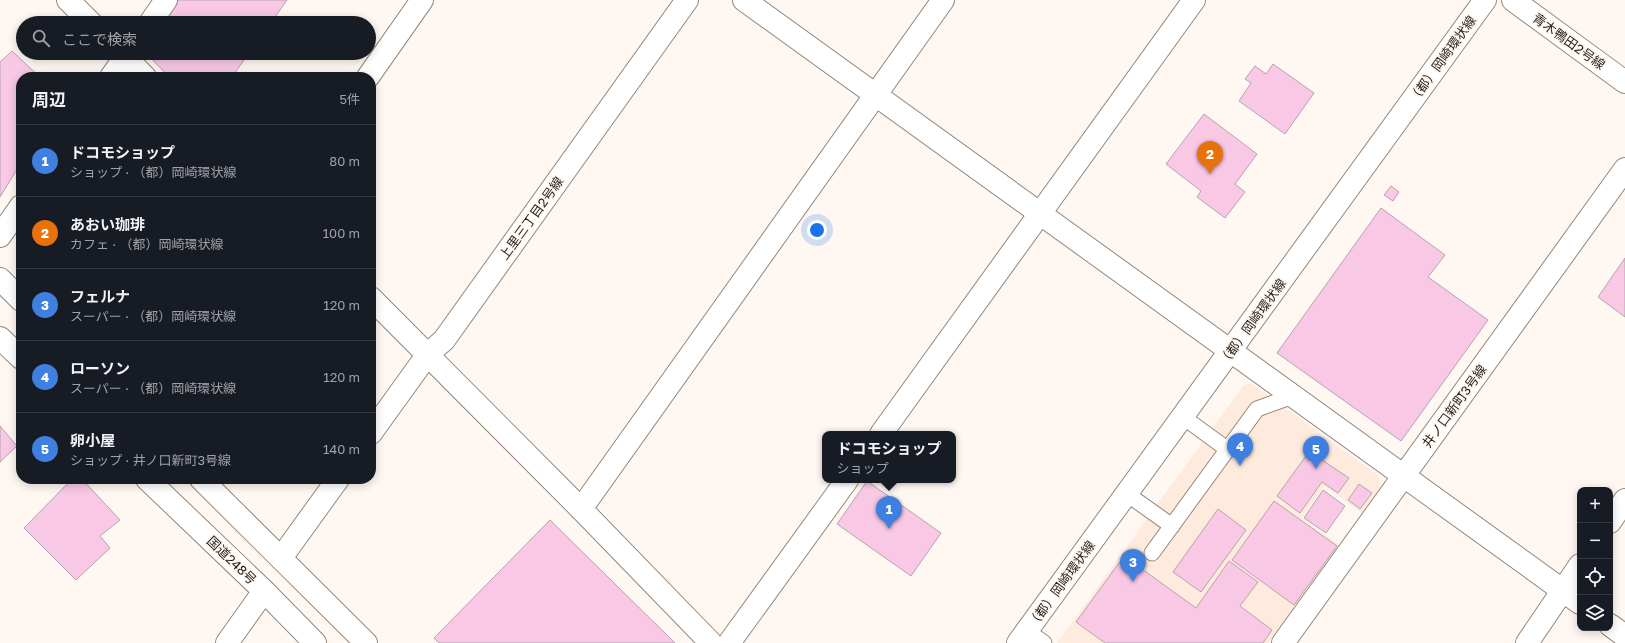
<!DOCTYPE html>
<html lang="ja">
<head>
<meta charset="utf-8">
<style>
  body { margin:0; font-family:"Golos Text","Noto Sans JP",sans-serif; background:#242831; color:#f1f3f6 }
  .controls { position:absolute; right:12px; bottom:12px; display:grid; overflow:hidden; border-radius:8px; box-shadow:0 2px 10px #0003 }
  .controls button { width:36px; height:36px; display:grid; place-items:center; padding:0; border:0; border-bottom:1px solid #363941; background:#171b24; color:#f1f3f6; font:20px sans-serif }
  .you { position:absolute; left:817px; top:230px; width:14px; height:14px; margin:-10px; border:3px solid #fff; border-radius:50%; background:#1a73e8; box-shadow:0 0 0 6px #1a73e833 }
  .badge { display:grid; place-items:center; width:26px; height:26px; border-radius:50%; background:#8c9099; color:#fff; font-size:13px; font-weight:700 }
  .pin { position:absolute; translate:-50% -33px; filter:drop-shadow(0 1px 2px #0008) }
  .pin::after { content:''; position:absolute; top:21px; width:14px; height:12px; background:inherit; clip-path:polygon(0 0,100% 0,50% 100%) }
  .popup { position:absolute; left:822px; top:431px; width:134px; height:52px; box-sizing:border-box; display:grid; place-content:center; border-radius:8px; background:#171b24; filter:drop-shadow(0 1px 3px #0005); font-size:13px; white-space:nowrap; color:#9ea1a6 }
  .popup b { font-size:15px; color:#f1f3f6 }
  .popup::after { content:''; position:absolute; left:50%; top:100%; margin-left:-8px; border:8px solid transparent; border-top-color:#171b24 }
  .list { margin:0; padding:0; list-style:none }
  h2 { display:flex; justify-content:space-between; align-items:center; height:52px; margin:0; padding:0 16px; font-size:17px }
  h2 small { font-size:13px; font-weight:400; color:#9ea1a6 }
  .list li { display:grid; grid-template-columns:26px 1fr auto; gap:12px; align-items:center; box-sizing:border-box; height:72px; padding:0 16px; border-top:1px solid #363941 }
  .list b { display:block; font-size:15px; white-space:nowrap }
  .list p { margin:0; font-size:13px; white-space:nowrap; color:#9ea1a6 }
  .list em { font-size:13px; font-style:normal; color:#9ea1a6 }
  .icon { flex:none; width:22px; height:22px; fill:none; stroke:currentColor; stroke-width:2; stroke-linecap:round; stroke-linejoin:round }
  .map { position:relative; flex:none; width:1625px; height:643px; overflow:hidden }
  .search { position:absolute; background:#171b24; box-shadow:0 2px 10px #0003; left:16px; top:16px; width:360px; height:44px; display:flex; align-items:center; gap:10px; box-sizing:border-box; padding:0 14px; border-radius:22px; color:#9ea1a6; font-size:15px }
  .panel { position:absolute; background:#171b24; box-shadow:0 2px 10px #0003; left:16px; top:72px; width:360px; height:412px; border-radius:16px }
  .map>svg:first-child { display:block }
</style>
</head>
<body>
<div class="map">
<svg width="1625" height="643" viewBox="0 0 1625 643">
  <rect width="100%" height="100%" fill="#fff8f2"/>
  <!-- built -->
  <path fill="#ffebdd" d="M1251,383L1378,475L1380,488L1362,513L1324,486L1302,518L1339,545L1269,643H1057L1243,386Z"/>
  <!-- building -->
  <g fill="#f8c8e5" stroke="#b6a3ae">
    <path d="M178,0H287L271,23H162Z"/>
    <path d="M12,51L40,77H21V163L0,197V62Z"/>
    <path d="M146,53H249L232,77H169Z"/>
    <path d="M1273,64L1314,93L1285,134L1239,101L1251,83L1245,79L1255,66L1266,74Z"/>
    <path d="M1204,114L1257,154L1235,184L1245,192L1225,218L1197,197L1201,191L1166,164Z"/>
    <path d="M1391,186L1399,192L1393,201L1384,195Z"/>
    <path d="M1381,208L1445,255L1428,277L1488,320L1401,441L1277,353Z"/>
    <path d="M1625,258V317L1598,297Z"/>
    <path d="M0,426L17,446L0,462Z"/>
    <path d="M1316,442L1328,452L1322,460L1349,478L1338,493L1322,482L1300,513L1277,496Z"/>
    <path d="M72,479H82L120,520L100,536L110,548L76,580L24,528Z"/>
    <path d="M867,481L941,533L911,576L837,524Z"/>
    <path d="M1359,484L1372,493L1360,509L1348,500Z"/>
    <path d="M1323,490L1345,506L1326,533L1304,518Z"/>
    <path d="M1274,501L1337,546L1294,605L1232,560Z"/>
    <path d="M1218,509L1246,530L1201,592L1173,572Z"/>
    <path d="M550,520L675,643H439L434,638Z"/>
    <path d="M1124,556L1196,608L1229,561L1258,582L1240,606L1272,630L1263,643H1105L1076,622Z"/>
  </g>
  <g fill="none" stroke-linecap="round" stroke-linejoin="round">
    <defs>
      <g id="lane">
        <path d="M1183,417L1227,449"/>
        <path d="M1127,494L1172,526"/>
        <path d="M1152,553L1257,409L1293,396"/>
        <path d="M1027,631L1044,643"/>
      </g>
      <g id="street">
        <path d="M744,0L1580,603"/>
        <path d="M1513,0L1625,82"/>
        <path d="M150,23L166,0"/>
        <path d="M111,77L128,53"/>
        <path d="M368,77L422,0"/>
        <path d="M0,236L21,206"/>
        <path d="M371,433L428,354L444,340L687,0"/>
        <path d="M881,434L1194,0"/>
        <path d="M581,509L943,0"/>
        <path d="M1610,522L1625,500"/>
        <path d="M281,558L338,479"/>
        <path d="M1610,625L1625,636"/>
        <path d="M729,643L847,480"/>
        <path d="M1283,643L1625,169"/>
        <path d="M1527,643L1580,565"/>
      </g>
      <g id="secondary">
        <path d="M68,0L91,23"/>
        <path d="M121,53L145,77"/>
        <path d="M371,298L581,509L711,643"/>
        <path d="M227,643L264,591"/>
        <path d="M1018,643L1485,0"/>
      </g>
      <g id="highway">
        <path d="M0,279L21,300"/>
        <path d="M0,338L21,358"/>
        <path d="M147,479L264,591L315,643"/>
        <path d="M201,479L366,643"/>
      </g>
    </defs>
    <!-- lane casing -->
    <use href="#lane" stroke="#97877b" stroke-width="17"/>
    <!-- street casing -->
    <use href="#street" stroke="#97877b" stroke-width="24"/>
    <!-- secondary casing -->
    <use href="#secondary" stroke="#97877b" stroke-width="24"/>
    <!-- highway casing -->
    <use href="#highway" stroke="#97877b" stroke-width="24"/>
    <!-- lane -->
    <use href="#lane" stroke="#fff" stroke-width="15"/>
    <!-- street -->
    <use href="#street" stroke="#fff" stroke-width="22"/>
    <!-- secondary -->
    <use href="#secondary" stroke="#fff" stroke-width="22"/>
    <!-- highway -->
    <use href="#highway" stroke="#fff" stroke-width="22"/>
  </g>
  <g text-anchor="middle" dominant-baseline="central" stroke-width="4" stroke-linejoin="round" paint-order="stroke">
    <!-- street labels -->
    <g font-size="13" fill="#251f1a" stroke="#fff8f2">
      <text transform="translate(1569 41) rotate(36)">青木鴨田2号線</text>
      <text transform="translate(1442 59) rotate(-54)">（都）岡崎環状線</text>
      <text transform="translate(531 218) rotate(-54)">上里三丁目2号線</text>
      <text transform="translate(1252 322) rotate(-54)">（都）岡崎環状線</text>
      <text transform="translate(1454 406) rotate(-54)">井ノ口新町3号線</text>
      <text transform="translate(232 560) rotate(44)">国道248号</text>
      <text transform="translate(1061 584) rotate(-54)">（都）岡崎環状線</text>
    </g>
  </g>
</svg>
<div class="controls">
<button>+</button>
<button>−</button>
<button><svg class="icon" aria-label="locate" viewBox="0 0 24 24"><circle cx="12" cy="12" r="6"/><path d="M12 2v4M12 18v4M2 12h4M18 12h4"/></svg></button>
<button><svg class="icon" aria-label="layers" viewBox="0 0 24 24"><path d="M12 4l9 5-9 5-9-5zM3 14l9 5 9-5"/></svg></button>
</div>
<div class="you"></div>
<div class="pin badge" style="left:889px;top:529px;background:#3f7fe0">1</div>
<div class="popup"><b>ドコモショップ</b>ショップ</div>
<div class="pin badge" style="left:1210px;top:174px;background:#e8710a">2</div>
<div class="pin badge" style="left:1133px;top:582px;background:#3f7fe0">3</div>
<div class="pin badge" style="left:1240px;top:466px;background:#3f7fe0">4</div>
<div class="pin badge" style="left:1316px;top:469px;background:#3f7fe0">5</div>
<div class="search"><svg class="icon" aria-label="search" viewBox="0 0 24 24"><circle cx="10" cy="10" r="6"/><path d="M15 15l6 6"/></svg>ここで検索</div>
<section class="panel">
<h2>周辺<small>5件</small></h2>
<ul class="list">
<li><span class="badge" style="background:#3f7fe0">1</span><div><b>ドコモショップ</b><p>ショップ · （都）岡崎環状線</p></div><em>80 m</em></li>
<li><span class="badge" style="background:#e8710a">2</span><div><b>あおい珈琲</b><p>カフェ · （都）岡崎環状線</p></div><em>100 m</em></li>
<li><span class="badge" style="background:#3f7fe0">3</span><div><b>フェルナ</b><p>スーパー · （都）岡崎環状線</p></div><em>120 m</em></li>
<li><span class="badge" style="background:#3f7fe0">4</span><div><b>ローソン</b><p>スーパー · （都）岡崎環状線</p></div><em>120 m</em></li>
<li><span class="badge" style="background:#3f7fe0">5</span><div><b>卵小屋</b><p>ショップ · 井ノ口新町3号線</p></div><em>140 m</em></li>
</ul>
</section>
</div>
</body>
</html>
